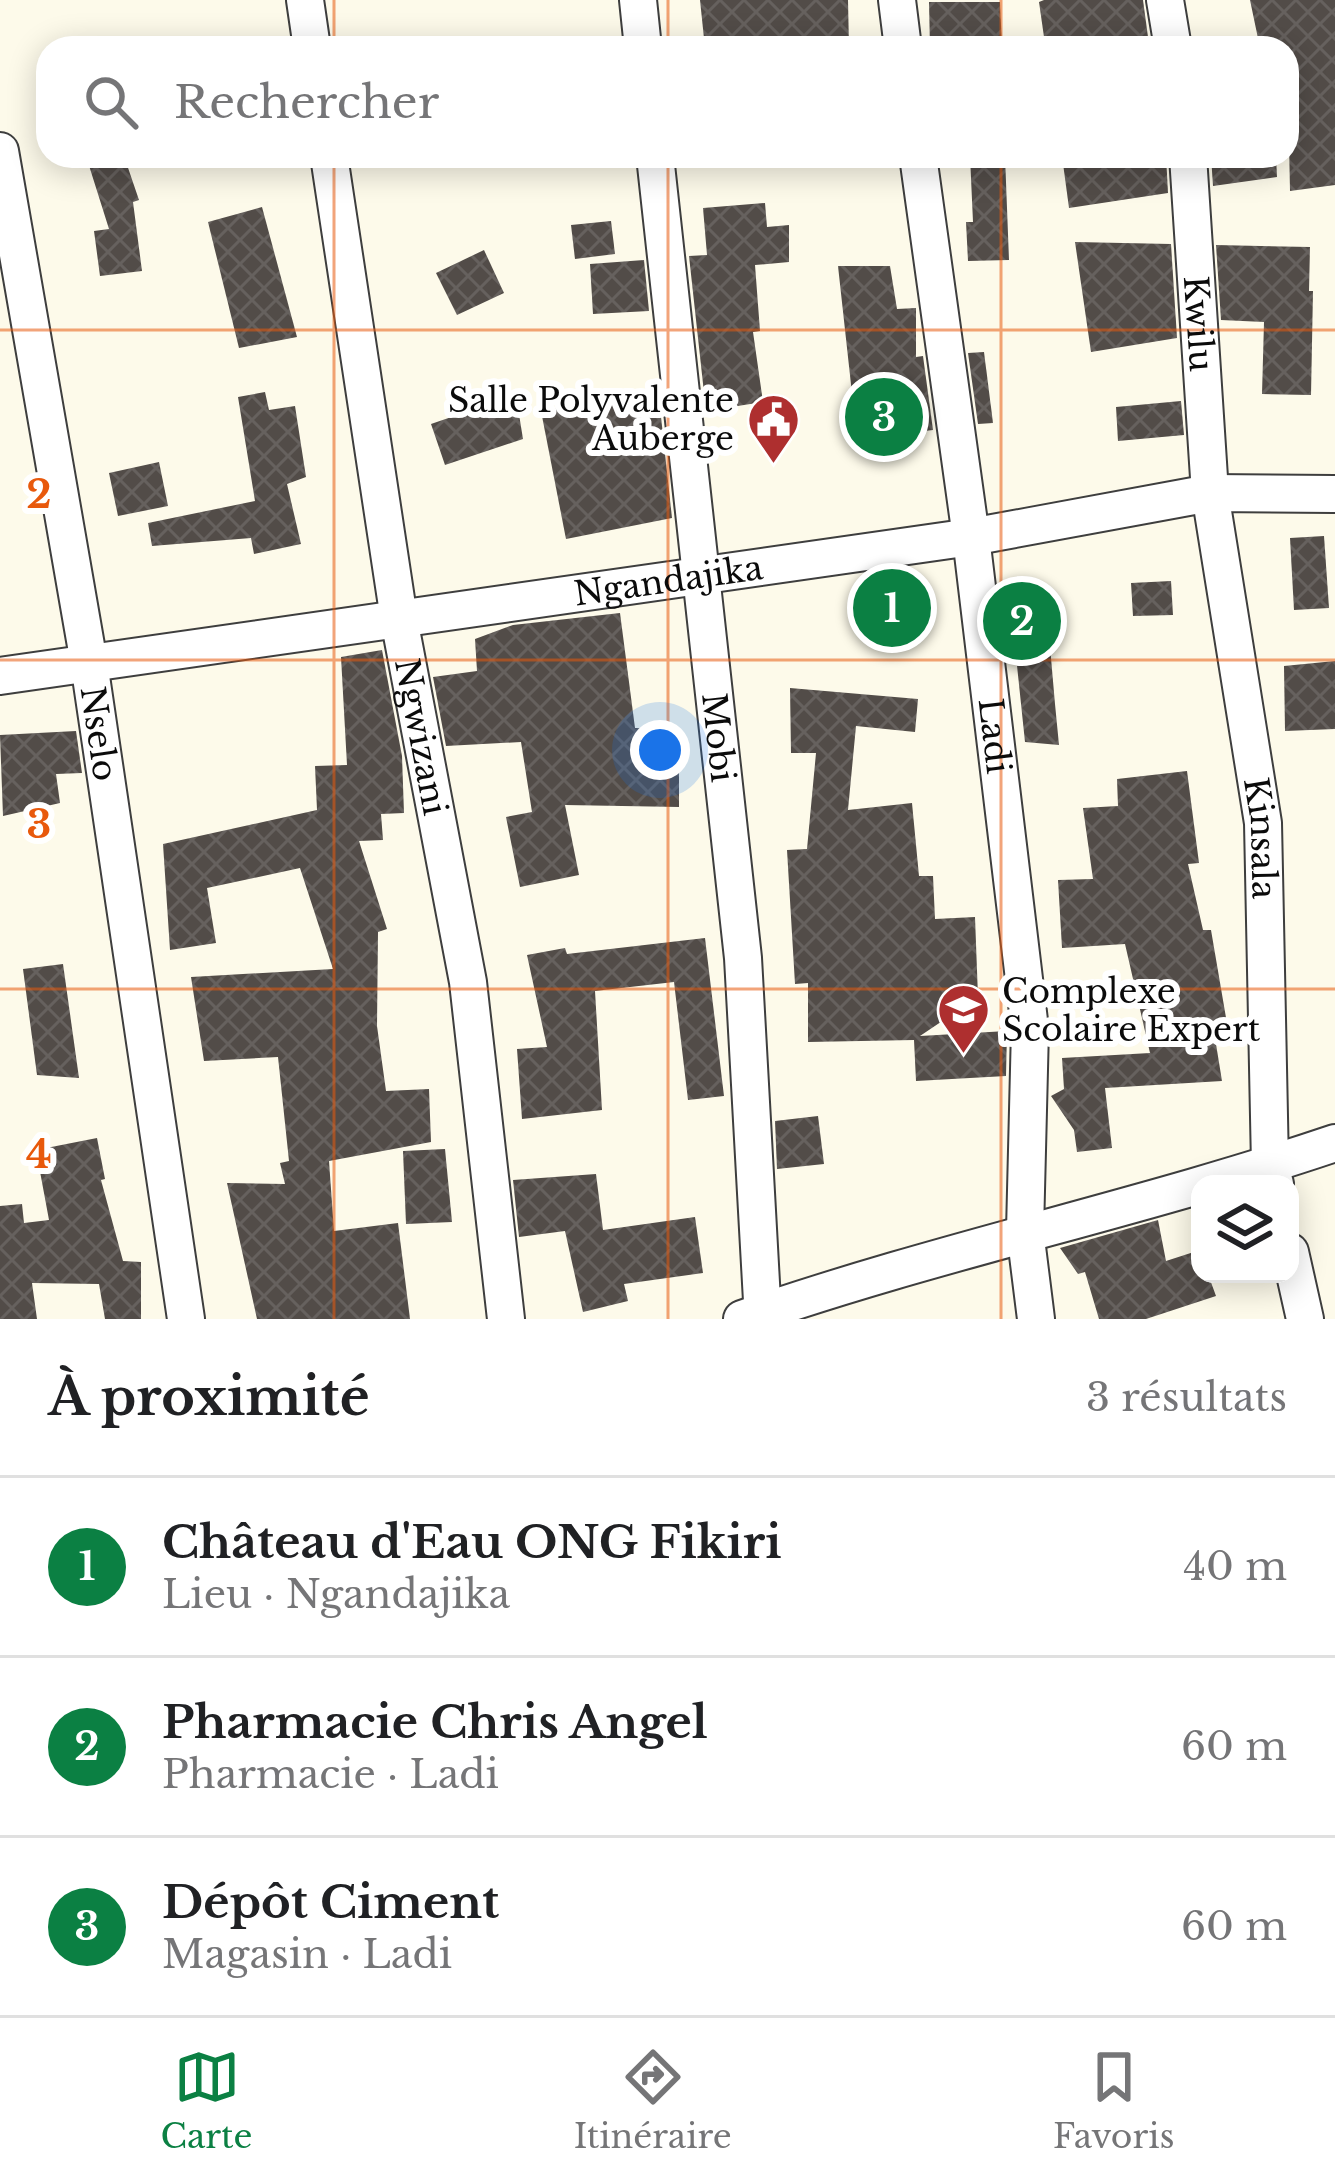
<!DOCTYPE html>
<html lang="fr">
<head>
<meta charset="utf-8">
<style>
  body { margin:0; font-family:"Libre Baskerville",serif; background:#f2f2f2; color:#202124 }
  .controls { position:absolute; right:36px; bottom:36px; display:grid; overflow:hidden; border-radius:24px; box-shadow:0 6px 30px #0003 }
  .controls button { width:108px; height:108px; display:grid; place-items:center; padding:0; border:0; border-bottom:3px solid #e0e0e0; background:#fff; color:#202124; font:60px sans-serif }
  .you { position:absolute; left:660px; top:750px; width:42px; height:42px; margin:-30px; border:9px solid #fff; border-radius:50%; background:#1a73e8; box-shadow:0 0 0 18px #1a73e833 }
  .badge { display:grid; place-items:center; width:78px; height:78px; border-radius:50%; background:#0b8043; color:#fff; font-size:39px; font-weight:700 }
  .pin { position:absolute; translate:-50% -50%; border:6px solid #fff; box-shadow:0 3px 12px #0006 }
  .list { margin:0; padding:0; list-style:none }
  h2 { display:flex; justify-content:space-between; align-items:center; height:156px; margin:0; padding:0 48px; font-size:51px }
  h2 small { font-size:39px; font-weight:400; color:#757577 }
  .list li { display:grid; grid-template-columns:78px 1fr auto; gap:36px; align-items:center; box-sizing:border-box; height:180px; padding:0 48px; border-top:3px solid #e0e0e0 }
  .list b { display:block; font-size:45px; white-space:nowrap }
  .list p { margin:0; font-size:39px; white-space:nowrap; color:#757577 }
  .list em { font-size:39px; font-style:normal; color:#757577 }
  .icon { flex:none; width:66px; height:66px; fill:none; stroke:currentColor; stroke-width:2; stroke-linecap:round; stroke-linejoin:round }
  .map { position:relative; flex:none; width:1335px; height:1319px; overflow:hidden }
  .search { position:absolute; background:#fff; box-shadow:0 6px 30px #0003; left:36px; right:36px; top:36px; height:132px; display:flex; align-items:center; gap:30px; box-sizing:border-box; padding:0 42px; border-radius:36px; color:#757577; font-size:45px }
  .sheet { height:696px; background:#fff }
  nav { display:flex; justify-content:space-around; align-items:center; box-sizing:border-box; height:168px; border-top:3px solid #e0e0e0; background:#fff; font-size:33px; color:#757577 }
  nav a { display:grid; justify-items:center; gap:6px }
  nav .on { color:#0b8043 }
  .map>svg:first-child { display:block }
</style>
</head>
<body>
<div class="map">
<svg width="1335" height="1319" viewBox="0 0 1335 1319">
  <defs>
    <pattern id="building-cross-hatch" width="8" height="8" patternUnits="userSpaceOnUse" patternTransform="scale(3)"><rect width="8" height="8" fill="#524c48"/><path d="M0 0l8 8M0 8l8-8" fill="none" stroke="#66615e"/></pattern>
  </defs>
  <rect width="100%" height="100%" fill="#fdfaea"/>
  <!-- building -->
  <g fill="url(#building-cross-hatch)">
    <path d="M700,0H848L849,48H705Z"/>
    <path d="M1044,0H1143L1148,37H1044L1039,2Z"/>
    <path d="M1250,0H1335V185L1290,191L1287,48H1260Z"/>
    <path d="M929,2H1000L1002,48H930Z"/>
    <path d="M86,156H124L139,200L133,202L142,271L100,276L94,231L109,229Z"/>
    <path d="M970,156H1005L1009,260L968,261L966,222H973Z"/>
    <path d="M1062,156H1166L1168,193L1069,208Z"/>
    <path d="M1211,156H1276L1277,177L1213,186Z"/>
    <path d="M765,203L767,227L789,225V262L755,265L760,331L753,332L763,402L706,411L689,256L707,255L703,208Z"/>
    <path d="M262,207L297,337L239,348L208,222Z"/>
    <path d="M611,221L615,254L575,259L571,225Z"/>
    <path d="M1075,242L1171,244L1177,338L1091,352Z"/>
    <path d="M1216,245L1310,247L1309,291H1313L1311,395L1262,394L1264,322L1221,320Z"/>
    <path d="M484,250L504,293L457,315L436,273Z"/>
    <path d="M644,260L649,311L593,314L590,264Z"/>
    <path d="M838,266H890L897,309L916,308V357L923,356L933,430L857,439Z"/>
    <path d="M984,352L993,423L978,424L968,353Z"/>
    <path d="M658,389L672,518L566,539L541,411Z"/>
    <path d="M265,392L269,410L295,406L306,477L287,484L301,544L254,554L251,538L152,546L148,523L255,501L238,397Z"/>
    <path d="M1181,401L1184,435L1118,441L1116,407Z"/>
    <path d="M495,402L496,406L517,402L523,439L445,465L431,424Z"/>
    <path d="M159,462L168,506L118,516L109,473Z"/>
    <path d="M1324,536L1329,608L1294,610L1290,538Z"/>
    <path d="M870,580L915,581L914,635H870Z"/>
    <path d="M1171,581L1173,615L1133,616L1131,583Z"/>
    <path d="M1045,589L1055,704L1059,745L1025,742L1016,656H1008L1000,592Z"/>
    <path d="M620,613L635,728L679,729V807L565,805L579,875L520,887L506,817L532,812L521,742L446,746L433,677L477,671L475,639L513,625Z"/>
    <path d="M382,650L402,756L404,813L381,814L383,840L359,841L387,929L378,932L377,1026L386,1091L429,1089L431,1142L329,1161L334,1231L398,1223L410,1319H257L227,1183L285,1184L280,1163L289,1161L278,1057L204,1061L191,977L333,969L300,868L207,888L216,943L170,950L163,844L317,810L315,766L347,765L341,657Z"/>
    <path d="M1335,661V729L1285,731L1284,666Z"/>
    <path d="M790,688L918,699L915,732L856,726L848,810L912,803L919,876H933L935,919L975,917L978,997L920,1036L1007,1031L1006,1076L916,1081L914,1040L808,1042V983L795,984L787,850L807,849L816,753H791Z"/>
    <path d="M76,731L82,773L56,774L60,803L3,816L0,735Z"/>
    <path d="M1187,771L1199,863L1188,864L1203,930H1211L1230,1041L1216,1044L1222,1081L1105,1088L1112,1148L1077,1152L1074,1130L1051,1096L1064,1089L1062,1058L1150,1053L1125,944L1062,948L1058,880L1093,879L1083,808L1118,806L1117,779Z"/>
    <path d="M705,938L724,1096L688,1100L674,982L595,991L602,1110L522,1119L517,1049L547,1047L527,955L565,948L567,954Z"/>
    <path d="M63,964L79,1078L37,1075L23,969Z"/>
    <path d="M818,1116L824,1164L777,1169L775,1121Z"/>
    <path d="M97,1138L105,1179L101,1180L123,1261L141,1262V1319H105L99,1284L32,1283L37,1319H0V1206L22,1204L24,1223L49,1220L36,1150Z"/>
    <path d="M445,1149L452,1222L406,1224L403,1151Z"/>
    <path d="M596,1174L603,1230L695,1217L703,1273L624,1284L628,1301L583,1312L565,1231L519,1237L513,1180Z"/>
    <path d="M1158,1220L1166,1261L1200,1250V1274H1208L1216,1296L1146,1319H1099L1085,1272L1078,1274L1060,1248Z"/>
  </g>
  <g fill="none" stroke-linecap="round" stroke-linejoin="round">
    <defs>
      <g id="street">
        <path d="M305,0L312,48"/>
        <path d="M638,0L643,48"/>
        <path d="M897,0L903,48"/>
        <path d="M1165,0L1173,48"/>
        <path id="s1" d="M0,151L89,663L186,1319"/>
        <path id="s2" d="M329,156L399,619L468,982L506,1319"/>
        <path id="s3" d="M655,156L743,958L763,1319"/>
        <path id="s4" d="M918,156L971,537L1030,1029L1025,1231L1036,1319"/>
        <path id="s5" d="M1188,156L1210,493L1263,823L1270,1165L1275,1184"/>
        <path id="s6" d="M0,676L971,537L1210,493L1335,494"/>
        <path d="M1290,1252L1305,1319"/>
        <path d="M742,1319C937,1251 1140,1209 1335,1143"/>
      </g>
    </defs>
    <!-- street casing -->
    <use href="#street" stroke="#3e3e3e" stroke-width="40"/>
    <!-- street -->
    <use href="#street" stroke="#fff" stroke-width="36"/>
  </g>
  <!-- grid -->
  <path fill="none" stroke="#e8590c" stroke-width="3" stroke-opacity="0.55" d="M334,0V48M668,0V48M1001,0V48M334,156V1319M668,156V1319M1001,156V1319M0,330H1335M0,660H1335M0,989H1335"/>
  <!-- icons -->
  <defs>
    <symbol id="civic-pin" viewBox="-11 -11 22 30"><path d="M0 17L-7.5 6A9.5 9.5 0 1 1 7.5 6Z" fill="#ae2f2f" stroke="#fff"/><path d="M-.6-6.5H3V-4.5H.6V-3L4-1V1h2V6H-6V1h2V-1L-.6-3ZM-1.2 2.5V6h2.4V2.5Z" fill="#fff"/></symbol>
    <symbol id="school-pin" viewBox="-11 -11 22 30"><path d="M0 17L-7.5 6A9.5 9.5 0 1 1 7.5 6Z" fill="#ae2f2f" stroke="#fff"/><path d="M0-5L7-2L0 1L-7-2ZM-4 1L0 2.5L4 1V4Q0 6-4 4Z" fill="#fff"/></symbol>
  </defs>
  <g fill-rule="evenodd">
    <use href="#civic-pin" x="744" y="390" width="59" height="81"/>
    <use href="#school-pin" x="934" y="980" width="59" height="81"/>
  </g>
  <g text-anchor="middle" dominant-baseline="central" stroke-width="12" stroke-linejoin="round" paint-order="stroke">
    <!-- street labels -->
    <g font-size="33" fill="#0b0b0b" stroke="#fff">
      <text stroke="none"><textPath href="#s5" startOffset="168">Kwilu</textPath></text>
      <text stroke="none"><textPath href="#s6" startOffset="675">Ngandajika</textPath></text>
      <text stroke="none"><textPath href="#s1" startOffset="591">Nselo</textPath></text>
      <text stroke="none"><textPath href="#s4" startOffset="585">Ladi</textPath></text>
      <text stroke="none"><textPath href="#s2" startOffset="588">Ngwizani</textPath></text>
      <text stroke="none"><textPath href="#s3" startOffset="585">Mobi</textPath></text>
      <text stroke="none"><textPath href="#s5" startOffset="687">Kinsala</textPath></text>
    </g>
    <!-- poi labels -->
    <g font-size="33" fill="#0b0b0b" stroke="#fff" text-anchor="end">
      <text x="734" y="400">Salle Polyvalente<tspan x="734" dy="38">Auberge</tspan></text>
      <text x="1002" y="991" text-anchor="start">Complexe<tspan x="1002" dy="38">Scolaire Expert</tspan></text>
    </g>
  </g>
  <g font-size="39" text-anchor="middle" font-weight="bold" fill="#e8590c" stroke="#fff" stroke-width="12" stroke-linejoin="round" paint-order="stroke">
    <text x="39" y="508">2</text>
    <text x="39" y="838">3</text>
    <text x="39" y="1168">4</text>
  </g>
</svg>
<div class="controls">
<button><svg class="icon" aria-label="layers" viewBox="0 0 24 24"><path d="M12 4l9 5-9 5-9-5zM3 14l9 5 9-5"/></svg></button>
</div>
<div class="you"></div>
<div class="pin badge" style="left:892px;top:608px">1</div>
<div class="pin badge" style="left:1022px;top:621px">2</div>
<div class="pin badge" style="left:884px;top:417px">3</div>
<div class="search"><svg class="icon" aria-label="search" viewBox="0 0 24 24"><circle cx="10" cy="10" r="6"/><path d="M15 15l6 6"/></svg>Rechercher</div>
</div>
<section class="sheet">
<h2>À proximité<small>3 résultats</small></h2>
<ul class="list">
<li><span class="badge">1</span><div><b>Château d'Eau ONG Fikiri</b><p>Lieu · Ngandajika</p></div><em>40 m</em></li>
<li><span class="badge">2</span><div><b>Pharmacie Chris Angel</b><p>Pharmacie · Ladi</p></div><em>60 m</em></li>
<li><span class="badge">3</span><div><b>Dépôt Ciment</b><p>Magasin · Ladi</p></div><em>60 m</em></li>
</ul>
</section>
<nav>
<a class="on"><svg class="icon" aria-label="map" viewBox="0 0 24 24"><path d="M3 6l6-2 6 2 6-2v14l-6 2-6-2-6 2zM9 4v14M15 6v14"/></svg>Carte</a>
<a><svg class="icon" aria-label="directions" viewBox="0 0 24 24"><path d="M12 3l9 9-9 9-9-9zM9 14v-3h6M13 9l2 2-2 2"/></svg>Itinéraire</a>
<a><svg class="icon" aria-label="saved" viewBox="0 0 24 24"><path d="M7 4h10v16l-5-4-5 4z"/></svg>Favoris</a>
</nav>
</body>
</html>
